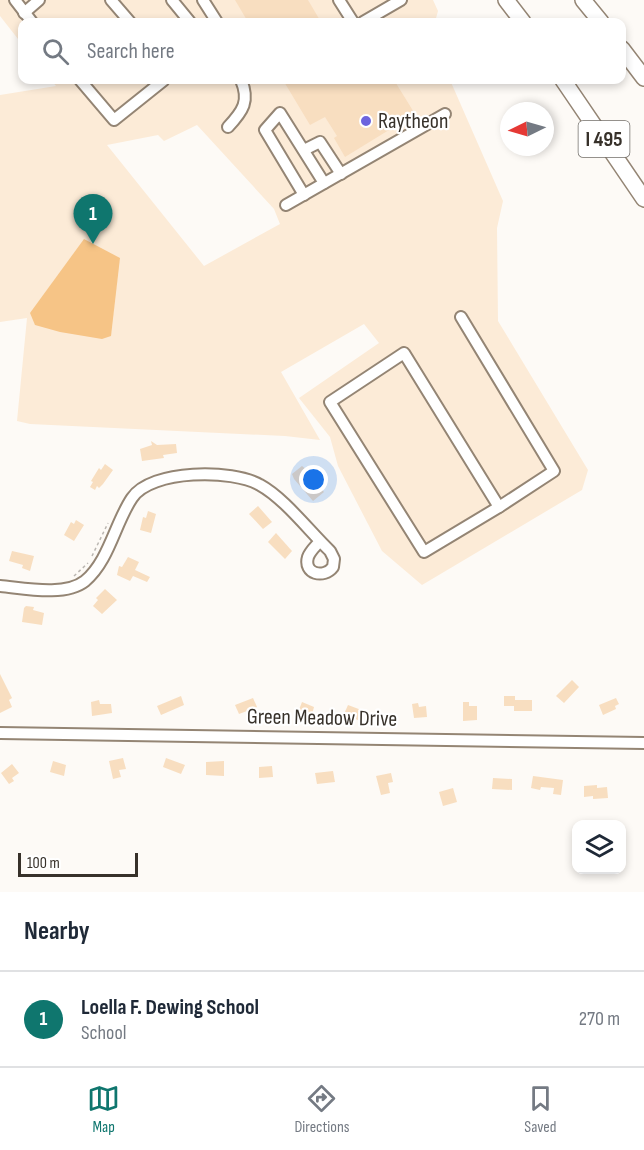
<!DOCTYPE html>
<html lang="en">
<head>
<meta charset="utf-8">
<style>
  body { margin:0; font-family:"Sofia Sans Condensed",sans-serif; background:#f2f2f3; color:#1f2937 }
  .controls { position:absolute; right:18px; bottom:18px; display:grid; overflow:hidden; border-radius:12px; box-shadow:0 3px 9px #0003 }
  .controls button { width:54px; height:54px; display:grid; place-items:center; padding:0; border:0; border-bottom:2px solid #e0e1e3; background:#fff; color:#1f2937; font:30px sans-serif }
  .compass { position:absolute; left:500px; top:102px; width:54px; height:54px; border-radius:50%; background:#fff; box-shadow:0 3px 9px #0003; rotate:265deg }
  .scale { position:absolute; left:18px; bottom:15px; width:120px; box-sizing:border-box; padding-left:6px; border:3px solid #37312a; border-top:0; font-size:16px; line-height:21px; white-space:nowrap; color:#37312a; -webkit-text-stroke:4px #fff; paint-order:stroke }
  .you { position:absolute; left:314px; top:480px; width:21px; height:21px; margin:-15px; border:4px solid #fff; border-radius:50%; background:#1a73e8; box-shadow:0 0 0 9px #1a73e833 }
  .badge { display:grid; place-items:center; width:39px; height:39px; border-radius:50%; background:#0f766e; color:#fff; font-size:20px; font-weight:700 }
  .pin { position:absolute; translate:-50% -50px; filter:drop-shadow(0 2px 3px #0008) }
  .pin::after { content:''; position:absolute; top:32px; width:21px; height:18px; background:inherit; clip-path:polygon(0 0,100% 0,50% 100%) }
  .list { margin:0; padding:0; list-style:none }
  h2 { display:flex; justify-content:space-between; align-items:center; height:78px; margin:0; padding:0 24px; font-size:26px }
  h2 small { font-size:20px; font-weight:400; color:#747a83 }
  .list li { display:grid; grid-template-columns:39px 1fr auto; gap:18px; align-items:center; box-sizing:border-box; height:96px; padding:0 24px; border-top:2px solid #e0e1e3 }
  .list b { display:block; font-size:22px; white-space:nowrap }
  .list p { margin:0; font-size:20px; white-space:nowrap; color:#747a83 }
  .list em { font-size:20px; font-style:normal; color:#747a83 }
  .icon { flex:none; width:33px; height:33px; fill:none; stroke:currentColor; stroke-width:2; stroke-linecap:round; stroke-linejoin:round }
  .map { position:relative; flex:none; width:644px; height:892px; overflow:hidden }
  .search { position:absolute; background:#fff; box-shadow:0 3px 9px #0003; left:18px; right:18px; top:18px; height:66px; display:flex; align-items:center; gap:15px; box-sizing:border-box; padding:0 21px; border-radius:12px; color:#747a83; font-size:22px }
  .sheet { height:174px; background:#fff }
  nav { display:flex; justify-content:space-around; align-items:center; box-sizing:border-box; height:84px; border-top:2px solid #e0e1e3; background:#fff; font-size:16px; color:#747a83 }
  nav a { display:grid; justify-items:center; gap:3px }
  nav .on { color:#0f766e }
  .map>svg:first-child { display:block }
</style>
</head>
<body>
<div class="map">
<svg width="644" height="892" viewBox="0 0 644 892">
  <rect width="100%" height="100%" fill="#fdfaf6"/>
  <!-- built -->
  <g fill="#fcebd7" fill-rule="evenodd">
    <path d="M0,0H433L438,11L435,22H22V44L0,16Z"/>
    <path d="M51,80H450L503,201L497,228L498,321L588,470L582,490L422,585L382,551L338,466L330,437L299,398L379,343L364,324L281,372L320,440L285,436L30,424L17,421L27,318L0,322V95L56,86ZM197,125L274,209L280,224L204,266L107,145L158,135L164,141Z"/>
  </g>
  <!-- green -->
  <path fill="#f6c486" d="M84,239L120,258L111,336L102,339L60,332L35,325L30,313Z"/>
  <!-- building -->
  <g fill="#f8dec0">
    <path d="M235,0H308L321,22H248Z"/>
    <path d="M283,80H374L377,84L385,80H394L415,114L345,157L334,138L337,136L325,117L310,125Z"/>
    <path d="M151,441L157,445L176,444L177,453L163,455L164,458L142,461L140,449L152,445Z"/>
    <path d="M105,464L113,470L103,484L99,488L97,486L95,490L90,487L93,482L91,481L99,468L101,470Z"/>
    <path d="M302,466L316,478V483L324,492L313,501L294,479L292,474Z"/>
    <path d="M258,506L272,522L263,529L249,514Z"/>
    <path d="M148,511L156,514L151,533L140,530L143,517L146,518Z"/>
    <path d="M76,520L84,525L74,541L64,535L71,522L74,524Z"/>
    <path d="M276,533L292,551L285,559L268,542Z"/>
    <path d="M12,551L34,556L30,571L22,568L23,565L9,561Z"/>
    <path d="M128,557L139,562L135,570L150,577L147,582L133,576L130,581L117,575L119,566L122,567Z"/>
    <path d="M105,589L117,600L102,614L93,606L98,600L96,598Z"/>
    <path d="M26,606L34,607L33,610L44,613L42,625L22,622L24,608Z"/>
    <path d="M0,674L12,698L9,700L12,707L0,713Z"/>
    <path d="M572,680L579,687L564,703L556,696Z"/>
    <path d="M181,696L184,705L161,715L157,706Z"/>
    <path d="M504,696H515V700H532V711H514V706H504Z"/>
    <path d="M253,698L257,707L239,714L235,705Z"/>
    <path d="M616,698L619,704L615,706L616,709L603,715L599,705Z"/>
    <path d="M99,700L100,704H111L112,713L92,716L91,702Z"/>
    <path d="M302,702L314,707L311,718L297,715Z"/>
    <path d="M463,702H469V706H477V720L463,721Z"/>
    <path d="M418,703L419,707L426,706L427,717L414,718L412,704Z"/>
    <path d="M348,705L364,711L360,721L344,714Z"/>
    <path d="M123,758L126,769L119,770L121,777L113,779L109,761Z"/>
    <path d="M166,758L185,765L181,774L163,767Z"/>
    <path d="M53,761L66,765L64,776L50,772Z"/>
    <path d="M224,761V776L206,775V762Z"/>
    <path d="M12,764L19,773L12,778L14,781L9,784L1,773Z"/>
    <path d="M272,766L273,777L259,778V767Z"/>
    <path d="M333,771L335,782L317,784L315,773Z"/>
    <path d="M391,773L393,782L388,783L390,793L381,795L376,776Z"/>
    <path d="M533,776L563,780L561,795L553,794L554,788L541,787L540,790L531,788Z"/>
    <path d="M493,778L512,779V790L492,789Z"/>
    <path d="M597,785V788L607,787L608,798L593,799V796L584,797V786Z"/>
    <path d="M453,788L457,802L443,806L439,792Z"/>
  </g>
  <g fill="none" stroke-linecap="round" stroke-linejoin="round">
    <defs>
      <g id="minor">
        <path d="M15,0L32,22"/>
        <path d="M111,0L130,22"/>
        <path d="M172,0L190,22"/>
        <path d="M203,0L217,22"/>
        <path d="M339,0L353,22"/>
        <path d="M24,13L39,0"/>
        <path d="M363,22L401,0"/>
        <path d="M80,80L114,120L164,80"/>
        <path d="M228,127C243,111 250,101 241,80"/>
        <path d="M304,150L320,142L341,174"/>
        <path d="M304,195L265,130L280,113L324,183"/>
        <path d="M286,205L445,114"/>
        <path d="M461,317L554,471L499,507"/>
        <path d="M404,353L499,507L424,552L330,402Z"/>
        <path d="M0,586C23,588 65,597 85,581C109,561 115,523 132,498C151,469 233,469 260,485C284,498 310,532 330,551L334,559L333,567C324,579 303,574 308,557C310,551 316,546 320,541"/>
        <path d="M0,733L644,743"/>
      </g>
      <g id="highway">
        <path d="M506,0L523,22"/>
        <path d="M583,0L601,22"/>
        <path d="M622,49L644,78"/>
        <path d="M563,80L644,199"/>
      </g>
    </defs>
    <!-- minor casing -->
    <use href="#minor" stroke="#948574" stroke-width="14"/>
    <!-- highway casing -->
    <use href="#highway" stroke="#948574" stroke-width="18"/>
    <!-- path -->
    <g stroke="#bab6b1" stroke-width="1.5" stroke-dasharray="3 3" stroke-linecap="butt">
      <path d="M92,556L108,523"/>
      <path d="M74,576L88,563"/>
    </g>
    <!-- minor -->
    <use href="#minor" stroke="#fff" stroke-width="10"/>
    <!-- highway -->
    <use href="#highway" stroke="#fff" stroke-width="15"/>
  </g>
  <!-- markers -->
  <circle fill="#6d64de" stroke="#fff" stroke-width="2" cx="366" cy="121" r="6"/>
  <g text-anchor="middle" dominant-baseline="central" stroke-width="4.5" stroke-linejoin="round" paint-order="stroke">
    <!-- shield labels -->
    <rect fill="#fff" stroke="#736f6a" stroke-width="1.5" x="578.5" y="121" width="51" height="36" rx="4.5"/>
    <g font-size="21" font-weight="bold" fill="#37312a">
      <text x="604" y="139">I 495</text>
    </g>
    <!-- poi labels -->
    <g font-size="22" fill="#37312a" stroke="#fff" text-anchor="start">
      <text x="378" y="121">Raytheon</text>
    </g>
    <!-- street labels -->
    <g font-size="22" fill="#37312a" stroke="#fff">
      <text transform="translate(322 718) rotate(1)">Green Meadow Drive</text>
    </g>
  </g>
</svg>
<div class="controls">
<button><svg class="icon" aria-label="layers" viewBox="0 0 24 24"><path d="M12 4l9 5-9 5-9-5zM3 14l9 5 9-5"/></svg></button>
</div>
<svg class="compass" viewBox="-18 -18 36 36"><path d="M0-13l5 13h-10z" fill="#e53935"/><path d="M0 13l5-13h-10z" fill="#747a83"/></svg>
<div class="scale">100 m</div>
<div class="you"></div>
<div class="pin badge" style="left:93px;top:244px">1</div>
<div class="search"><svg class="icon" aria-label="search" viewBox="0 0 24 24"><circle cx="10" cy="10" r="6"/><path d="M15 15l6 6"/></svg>Search here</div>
</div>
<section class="sheet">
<h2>Nearby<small></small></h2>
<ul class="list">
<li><span class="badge">1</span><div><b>Loella F. Dewing School</b><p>School</p></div><em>270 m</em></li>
</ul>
</section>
<nav>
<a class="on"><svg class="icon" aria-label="map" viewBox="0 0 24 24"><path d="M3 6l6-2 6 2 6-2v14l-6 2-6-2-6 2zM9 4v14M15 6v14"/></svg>Map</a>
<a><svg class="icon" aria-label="directions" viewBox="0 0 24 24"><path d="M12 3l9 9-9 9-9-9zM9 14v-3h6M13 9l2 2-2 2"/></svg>Directions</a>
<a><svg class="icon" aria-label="saved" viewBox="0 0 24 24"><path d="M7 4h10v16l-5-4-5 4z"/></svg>Saved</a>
</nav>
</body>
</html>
